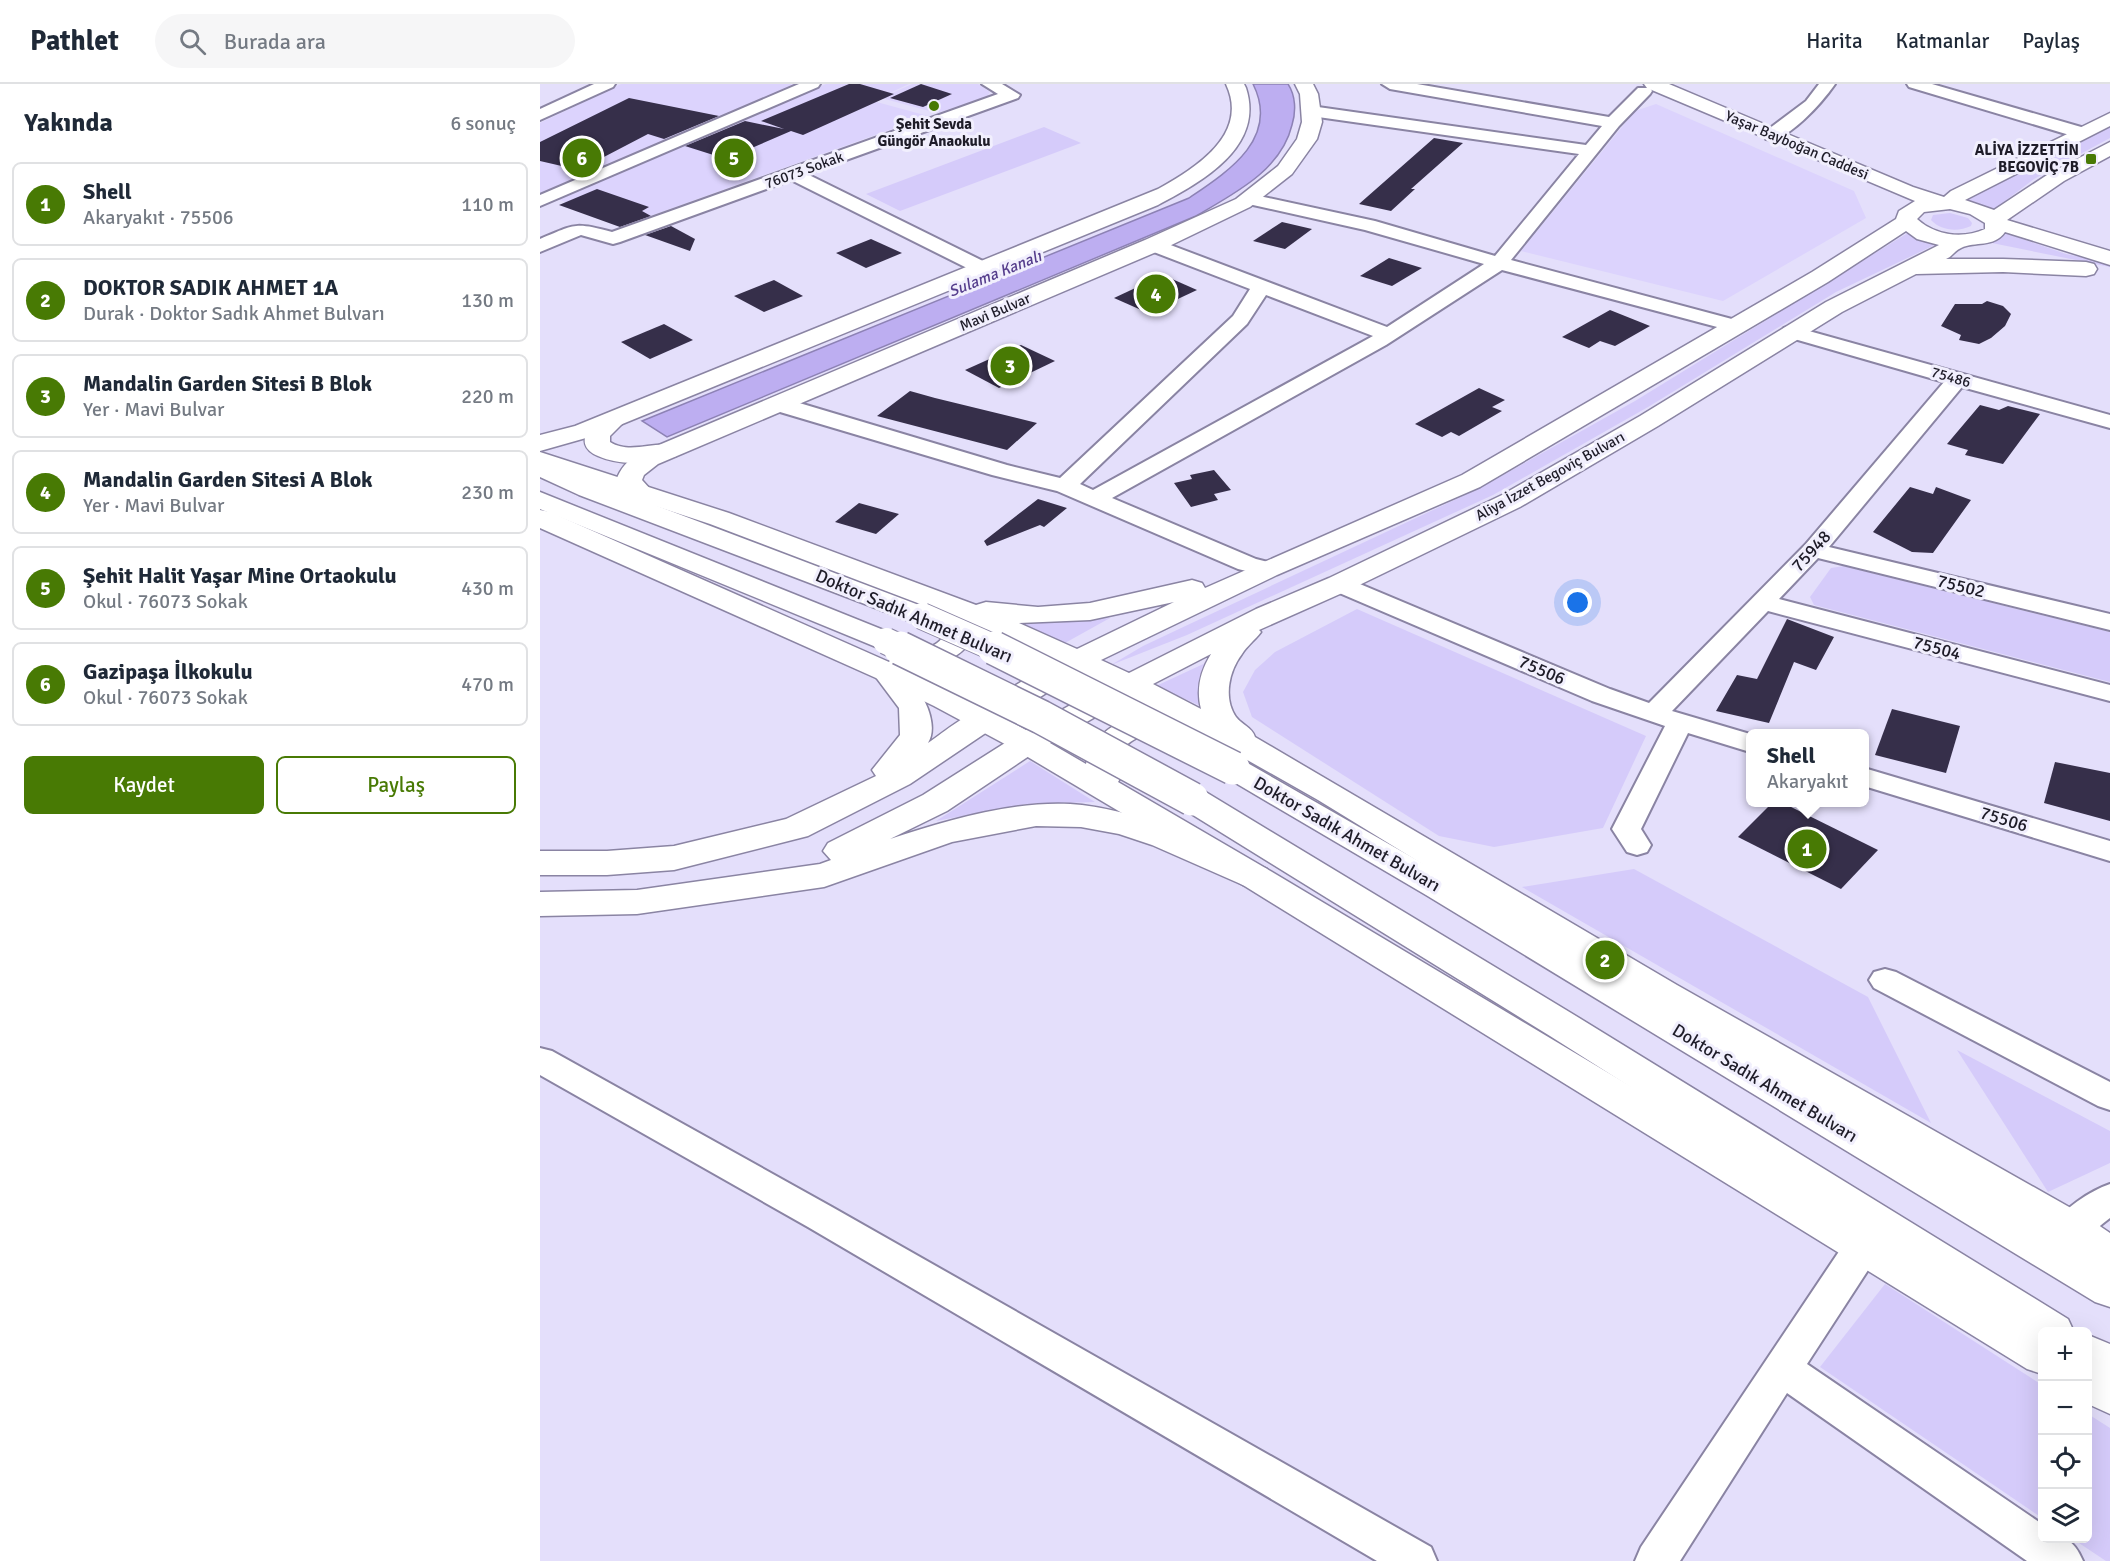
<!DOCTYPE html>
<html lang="tr">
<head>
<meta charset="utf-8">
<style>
  body { margin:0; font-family:Signika,sans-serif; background:#f6f6f7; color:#1f2937 }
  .controls { position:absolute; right:18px; bottom:18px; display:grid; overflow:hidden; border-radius:9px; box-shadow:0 6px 24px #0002 }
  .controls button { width:54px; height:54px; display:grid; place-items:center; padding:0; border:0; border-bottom:2px solid #e0e1e3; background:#fff; color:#1f2937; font:30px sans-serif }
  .you { position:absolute; left:1038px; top:519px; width:21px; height:21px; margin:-15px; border:4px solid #fff; border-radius:50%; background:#1a73e8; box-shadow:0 0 0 9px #1a73e833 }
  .badge { display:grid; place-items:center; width:39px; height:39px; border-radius:50%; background:#487a04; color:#fff; font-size:20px; font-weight:700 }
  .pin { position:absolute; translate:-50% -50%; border:3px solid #fff; box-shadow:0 2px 6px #0006 }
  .popup { position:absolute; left:1206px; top:645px; width:123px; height:78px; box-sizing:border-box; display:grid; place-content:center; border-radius:9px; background:#fff; filter:drop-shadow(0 2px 4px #0005); font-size:20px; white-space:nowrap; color:#747a83 }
  .popup b { font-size:22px; color:#1f2937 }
  .popup::after { content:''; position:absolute; left:50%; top:100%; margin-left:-12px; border:12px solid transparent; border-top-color:#fff }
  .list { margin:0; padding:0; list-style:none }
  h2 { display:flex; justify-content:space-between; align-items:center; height:78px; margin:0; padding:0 24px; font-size:26px }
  h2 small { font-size:20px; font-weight:400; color:#747a83 }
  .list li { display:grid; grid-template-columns:39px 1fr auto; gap:18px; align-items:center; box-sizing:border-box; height:84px; margin:0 12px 12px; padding:0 12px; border:2px solid #e0e1e3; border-radius:9px }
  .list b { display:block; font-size:22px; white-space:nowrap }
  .list p { margin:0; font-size:20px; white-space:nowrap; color:#747a83 }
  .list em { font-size:20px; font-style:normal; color:#747a83 }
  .actions { display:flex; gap:12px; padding:18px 24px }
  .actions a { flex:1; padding:14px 0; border:2px solid #487a04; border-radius:9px; text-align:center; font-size:21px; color:#487a04 }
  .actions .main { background:#487a04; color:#fff }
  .icon { flex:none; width:33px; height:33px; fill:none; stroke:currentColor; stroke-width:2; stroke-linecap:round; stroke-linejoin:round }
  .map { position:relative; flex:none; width:1570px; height:1477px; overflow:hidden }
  header { display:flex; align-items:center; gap:36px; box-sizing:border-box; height:84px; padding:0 30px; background:#fff; border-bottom:2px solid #e0e1e3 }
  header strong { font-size:28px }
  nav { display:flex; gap:33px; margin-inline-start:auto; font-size:21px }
  .search { width:420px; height:54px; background:#f6f6f7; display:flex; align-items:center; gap:15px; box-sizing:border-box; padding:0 21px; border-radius:33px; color:#747a83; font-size:22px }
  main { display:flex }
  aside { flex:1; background:#fff }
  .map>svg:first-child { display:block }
</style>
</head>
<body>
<header>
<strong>Pathlet</strong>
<div class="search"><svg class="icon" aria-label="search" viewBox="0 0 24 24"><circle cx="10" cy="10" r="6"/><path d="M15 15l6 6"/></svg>Burada ara</div>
<nav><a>Harita</a><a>Katmanlar</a><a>Paylaş</a></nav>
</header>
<main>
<aside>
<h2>Yakında<small>6 sonuç</small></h2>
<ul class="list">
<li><span class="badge">1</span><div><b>Shell</b><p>Akaryakıt · 75506</p></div><em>110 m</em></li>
<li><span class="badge">2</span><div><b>DOKTOR SADIK AHMET 1A</b><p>Durak · Doktor Sadık Ahmet Bulvarı</p></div><em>130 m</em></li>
<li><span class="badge">3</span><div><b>Mandalin Garden Sitesi B Blok</b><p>Yer · Mavi Bulvar</p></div><em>220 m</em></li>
<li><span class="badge">4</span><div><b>Mandalin Garden Sitesi A Blok</b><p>Yer · Mavi Bulvar</p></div><em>230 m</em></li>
<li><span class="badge">5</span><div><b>Şehit Halit Yaşar Mine Ortaokulu</b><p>Okul · 76073 Sokak</p></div><em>430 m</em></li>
<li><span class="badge">6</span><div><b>Gazipaşa İlkokulu</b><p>Okul · 76073 Sokak</p></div><em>470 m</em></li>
</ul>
<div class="actions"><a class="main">Kaydet</a><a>Paylaş</a></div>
</aside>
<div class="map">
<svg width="1570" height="1477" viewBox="0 0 1570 1477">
  <rect width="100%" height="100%" fill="#e4dffb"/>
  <!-- built -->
  <g fill="#dcd3fd">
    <path d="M81,0H262L0,109V39Z"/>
    <path d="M286,0H369L333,17L388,32L88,140L17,115Z"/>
    <path d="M372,0H438L450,8L447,13L397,29L341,14Z"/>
    <path d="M1116,20L1314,107L1326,134L1183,217L981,167L1095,27Z"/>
  </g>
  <!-- green -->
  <g fill="#d5cbfa">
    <path d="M504,43L541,59L360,127L326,110Z"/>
    <path d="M1570,43V54L1494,95L1452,127L1422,118Z"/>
    <path d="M1410,129L1428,134L1432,139L1431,142C1418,148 1401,147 1391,136L1393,131Z"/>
    <path d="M1371,147L1401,158L1296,208L1108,323L953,411L647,551L571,581L603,562L639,545L940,404L1095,317Z"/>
    <path d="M1462,148L1526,170L1570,179V183L1447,158Z"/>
    <path d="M1304,482L1570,548V598L1274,521L1270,513L1291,484Z"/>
    <path d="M817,525L1106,652L1063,744L954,763L899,752L712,633L703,608L715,586L735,568Z"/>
    <path d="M570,534L525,559L463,535L516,537Z"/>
    <path d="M672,576L663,623L616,602Z"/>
    <path d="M490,677L555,718L486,720L396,737Z"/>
    <path d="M1094,785L1328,913L1391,1039L982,803Z"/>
    <path d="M1417,966L1570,1047V1079L1508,1108Z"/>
    <path d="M1345,1200L1502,1301V1434L1280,1283Z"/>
    <path d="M1548,1330L1570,1344V1477H1566L1533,1455L1548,1454Z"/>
  </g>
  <!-- water -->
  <path fill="#bdaef1" stroke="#8d82b5" stroke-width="1.5" d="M713,0H748C756,12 756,28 752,41C741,87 693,110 656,132L127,353L102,337L649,114C689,87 740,54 713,0Z"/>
  <!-- building -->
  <g fill="#362f4a">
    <path d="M309,0H320L354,10L263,51L251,47L186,75L145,62L205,37L244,45L221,37Z"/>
    <path d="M381,0L412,10L383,23L350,14Z"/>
    <path d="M89,14L179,32L124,55L108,50L39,86L0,77V58Z"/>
    <path d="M894,54L923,59L871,105H875L851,127L819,120Z"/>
    <path d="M57,105L109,123L102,127L111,132L80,143L19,121Z"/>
    <path d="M742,138L772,145L745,165L713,157Z"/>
    <path d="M131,142L155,155L150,167L105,151Z"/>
    <path d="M331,155L362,169L326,184L296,169Z"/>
    <path d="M849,174L882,184L852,202L820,192Z"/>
    <path d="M623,191L657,206L608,229L574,214Z"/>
    <path d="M234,196L263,212L224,228L194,212Z"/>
    <path d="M1447,217L1463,222L1471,230L1465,242L1451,254L1439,260L1419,256L1421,251L1401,242L1415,220H1442Z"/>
    <path d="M1070,226L1110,242L1075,262L1060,257L1049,264L1022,253Z"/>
    <path d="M124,240L153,256L110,275L81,258Z"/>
    <path d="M481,261L515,277L459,304L425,286Z"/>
    <path d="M939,304L965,316L952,323L962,327L919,352L911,348L902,353L875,340Z"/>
    <path d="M370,307L395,314L497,339L467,366L337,332Z"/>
    <path d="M1440,321L1459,326L1468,322L1500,330L1463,380L1425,371L1428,366L1407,360Z"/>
    <path d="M674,386L691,406L674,410L678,416L651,423L634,399L652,395L650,391Z"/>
    <path d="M1370,403L1393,410L1396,403L1431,416L1393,469L1372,468L1333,448Z"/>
    <path d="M498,415L527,424L504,443L500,441L447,462L444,457Z"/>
    <path d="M319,419L359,430L336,450L295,438Z"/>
    <path d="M1247,535L1294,553L1276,586L1254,578L1229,639L1176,627L1197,591L1217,595Z"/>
    <path d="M1352,625L1420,642L1406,689L1335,671Z"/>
    <path d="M1515,678L1570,689V737L1504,719Z"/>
    <path d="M1233,718H1241L1338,766L1301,805L1198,753Z"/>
  </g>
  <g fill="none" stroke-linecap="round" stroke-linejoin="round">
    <defs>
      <g id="street">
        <path d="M54,0H75L73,3L0,36V25Z"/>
        <path d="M259,0H280L278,3L0,122V111Z"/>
        <path d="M442,0H462L480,11L478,14L267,90L451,181L453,185L451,189H437L251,96L80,158L73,160L41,151L0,168V155C36,140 34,138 72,148L458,10Z"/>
        <path d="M842,0H877L1069,33L1098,4H1110L1112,7L1110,10L1079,42L971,176L1203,238L1206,242L1203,246L1196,248L962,186L846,261L572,414L716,475L736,480L739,485L736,490L727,492L698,485L517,407L452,391L230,325L227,320L230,315L238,314L246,315L467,381L520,394L693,232L710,205L606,165L604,161L606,157H620L847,243L944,180L825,146L704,119L701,115L704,111L710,110L835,137L955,172L1039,70L771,32L763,27L765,24L771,22L1046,61L1062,42L850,5ZM726,211L833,252L553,406L540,400L707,240Z"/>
        <path d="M1279,0H1295C1284,16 1247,60 1226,55L1224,51L1226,47L1266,17Z"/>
        <path d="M1367,0H1392L1548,45L1550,49L1542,54L1536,53L1369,3Z"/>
        <path d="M1251,242L1570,331V344L1422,303L1289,463L1570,530V546L1278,474L1239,515L1570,601V617L1228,527L1132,627L1210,650V668L1148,649L1101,745L1111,761L1107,768L1097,771L1087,768L1072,745L1125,642L1052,617L790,505L787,500L790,495L799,493L808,495L1070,605L1109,619L1265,461L1404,298L1244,252L1241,248L1244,244Z"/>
        <path d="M1324,684L1570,757V777L1324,702Z"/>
        <path d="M1345,885L1356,888L1570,998V1026L1558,1022L1334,904L1329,896L1334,888Z"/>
        <path d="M0,964L12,967L292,1123L891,1463L897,1477H837L268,1143L0,991Z"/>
        <path d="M1570,1100V1134C1552,1147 1541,1163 1517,1154L1512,1144C1522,1125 1550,1107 1570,1100Z"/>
        <path d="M1325,1148L1338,1152L1343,1163L1267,1280L1502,1440V1454C1526,1454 1533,1454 1543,1477H1487L1247,1309L1140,1477H1095L1101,1463L1302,1163L1312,1152Z"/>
      </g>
      <g id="secondary">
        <path d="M1104,0H1129L1373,103L1404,113L1411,107L1570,29V42L1425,116L1454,126L1510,89L1570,58V72L1524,97L1467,136L1570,167V181L1465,148C1454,164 1435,157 1421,164C1415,166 1412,173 1406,175H1463L1546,178L1554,180L1557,185L1554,190L1546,192L1463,188L1376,190L1302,228L1118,342L980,423L809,506L719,546L721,548C715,556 707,562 702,570C689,587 683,614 696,633C702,641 712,643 715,653L1137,901L1545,1132L1570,1149V1189L1555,1183L1515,1156L1111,920L778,716L640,638L637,643C608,650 570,653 581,693L578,698L727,785L1502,1248V1290L1487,1285L703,801L476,666L394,622L336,594L0,444V426L10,428L349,578L352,574C379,567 424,561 396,526L170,440L0,384V368L189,429L436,521L446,518L498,523L550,519L652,496L662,499L665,504L922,391L1272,188L1356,135L1359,127L1375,117L1107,4ZM1410,125L1430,130L1445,139V145C1423,155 1396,152 1377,135L1384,128ZM1366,147L1377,155L1399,161L1286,218L1100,332L962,411L789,494L716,525L589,589L561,576L737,491L940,403L1288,198ZM634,518L537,565L479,539L550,536ZM435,542L515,577L442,622L371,588C396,583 433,572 435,542ZM671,570C660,588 656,605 661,625L613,600ZM539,588L566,601L486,646L466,635ZM590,613L618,627C587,631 553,646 546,680L510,659Z"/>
        <path d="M76,327L85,329L88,334L70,352V358C91,371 114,356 136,362L140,367L136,372C111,379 83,383 58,372C28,359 56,332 76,327Z"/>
        <path d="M1548,1277L1570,1287V1330L1548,1320Z"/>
      </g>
      <g id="primary">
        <path d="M686,0H704L706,4C725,63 662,98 618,121L53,352L0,367V351L35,342L618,105C655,84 710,51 686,0Z"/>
        <path d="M755,0H773L778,10L782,38L777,55L752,90L710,123L621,166L118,380L104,391L102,396L111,406L107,412L98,414L91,412L392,526L396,532L392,538L382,541L372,538L39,411L0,393V375L88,411L76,397C80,384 88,376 100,369L605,156L696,115L738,82L757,55L762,38L760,10Z"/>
        <path d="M0,408L356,551L361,557L356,563L346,566L336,563L0,425Z"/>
        <path d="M693,674L704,677L910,795L1570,1183V1223L1555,1218L886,811L682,691L677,684L682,677Z"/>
        <path d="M652,704L664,707L1036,932L1528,1235L1534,1248H1502V1263L1498,1261L1010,952L640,723L636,715L640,707Z"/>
        <path d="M1548,1251L1570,1260V1304L1548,1293Z"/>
      </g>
      <g id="highway">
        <path d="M347,579C371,585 403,635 388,659C408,646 431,622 456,628L460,635L456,642L370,700L268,752L134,786L67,791H0V767H67L134,762L246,735L336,692L332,686L360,651L359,624L332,588L336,582Z"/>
        <path d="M487,649L498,652L503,659L498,666L407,727L350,755C407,736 482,714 542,721C608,729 667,759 727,785L732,793L727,801L715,805L703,801L612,761L579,750L541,743L496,742L412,758L284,803L97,830L0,832V808L97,806L280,780L291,776L283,767L288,759L383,711L476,652Z"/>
      </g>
    </defs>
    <!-- street casing -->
    <use href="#street" stroke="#8a84a3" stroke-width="4"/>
    <!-- secondary casing -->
    <use href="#secondary" stroke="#8a84a3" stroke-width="3"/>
    <!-- primary casing -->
    <use href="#primary" stroke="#8a84a3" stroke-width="3"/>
    <!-- highway casing -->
    <use href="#highway" stroke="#8a84a3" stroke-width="3"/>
    <!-- street -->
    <use href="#street" fill="#fff" fill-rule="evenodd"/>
    <!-- secondary -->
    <use href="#secondary" fill="#fff" fill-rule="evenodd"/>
    <!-- primary -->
    <use href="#primary" fill="#fff" fill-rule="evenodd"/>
    <!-- highway -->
    <use href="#highway" fill="#fff" fill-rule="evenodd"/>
    <defs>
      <g id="primary-bridge-far1">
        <path d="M382,532L457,565"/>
        <path d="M346,557L363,565"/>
      </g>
      <g id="primary-bridge">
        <path d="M360,564L501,633L652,715"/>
        <path d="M454,564L693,684"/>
      </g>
    </defs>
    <!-- primary-bridge-far1 casing -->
    <use href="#primary-bridge-far1" stroke="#8a84a3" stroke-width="28" stroke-linecap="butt"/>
    <!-- primary-bridge casing -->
    <use href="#primary-bridge" stroke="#8a84a3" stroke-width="36" stroke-linecap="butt"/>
    <!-- primary-bridge-far1 -->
    <use href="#primary-bridge-far1" stroke="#fff" stroke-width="26"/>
    <!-- primary-bridge -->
    <use href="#primary-bridge" stroke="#fff" stroke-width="33"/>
  </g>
  <!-- markers -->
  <g fill="#487a04" stroke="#f1effd" stroke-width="2">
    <circle cx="394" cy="22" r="6"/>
    <rect x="1545" y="69" width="12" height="12" rx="3"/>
  </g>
  <g text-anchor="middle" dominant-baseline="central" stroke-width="6" stroke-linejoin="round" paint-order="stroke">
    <!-- far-poi labels -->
    <g font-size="15" font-weight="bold" fill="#1e1c28" stroke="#f1effd">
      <text x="394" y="40">Şehit Sevda<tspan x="394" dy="17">Güngör Anaokulu</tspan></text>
      <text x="1539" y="66" text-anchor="end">ALİYA İZZETTİN<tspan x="1539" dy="17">BEGOVİÇ 7B</tspan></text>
    </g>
    <!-- far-street labels -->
    <g font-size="15" fill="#1e1c28" stroke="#f1effd">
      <text transform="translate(1257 61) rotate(23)">Yaşar Bayboğan Caddesi</text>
      <text transform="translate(264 86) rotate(-20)">76073 Sokak</text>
      <text transform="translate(455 228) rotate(-23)">Mavi Bulvar</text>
      <text transform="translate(1411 293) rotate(16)">75486</text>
      <text transform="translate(1010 392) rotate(-29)">Aliya İzzet Begoviç Bulvarı</text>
    </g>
    <!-- far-water labels -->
    <g font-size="16" font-style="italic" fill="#553d8c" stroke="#f1effd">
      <text transform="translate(455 190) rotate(-22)">Sulama Kanalı</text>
    </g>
    <!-- street labels -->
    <g font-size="18" fill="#1e1c28" stroke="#f1effd">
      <text transform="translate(1271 467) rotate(-48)">75948</text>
      <text transform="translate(1421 502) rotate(14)">75502</text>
      <text transform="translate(374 532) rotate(23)">Doktor Sadık Ahmet Bulvarı</text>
      <text transform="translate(1397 564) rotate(15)">75504</text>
      <text transform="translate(1002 586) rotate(23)">75506</text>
      <text transform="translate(1464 735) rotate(17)">75506</text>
      <text transform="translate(807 750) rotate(30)">Doktor Sadık Ahmet Bulvarı</text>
      <text transform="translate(1225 999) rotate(31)">Doktor Sadık Ahmet Bulvarı</text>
    </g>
  </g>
</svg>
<div class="controls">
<button>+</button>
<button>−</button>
<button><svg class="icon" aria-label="locate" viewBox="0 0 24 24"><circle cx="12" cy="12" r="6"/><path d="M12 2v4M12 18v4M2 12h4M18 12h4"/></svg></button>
<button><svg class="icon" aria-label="layers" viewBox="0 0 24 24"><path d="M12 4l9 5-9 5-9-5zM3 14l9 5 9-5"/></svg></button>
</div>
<div class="you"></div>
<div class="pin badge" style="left:1267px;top:765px">1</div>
<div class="popup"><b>Shell</b>Akaryakıt</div>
<div class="pin badge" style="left:1065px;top:876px">2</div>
<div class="pin badge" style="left:470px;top:282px">3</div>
<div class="pin badge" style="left:616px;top:210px">4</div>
<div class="pin badge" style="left:194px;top:74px">5</div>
<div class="pin badge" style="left:42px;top:74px">6</div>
</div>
</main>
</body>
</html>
